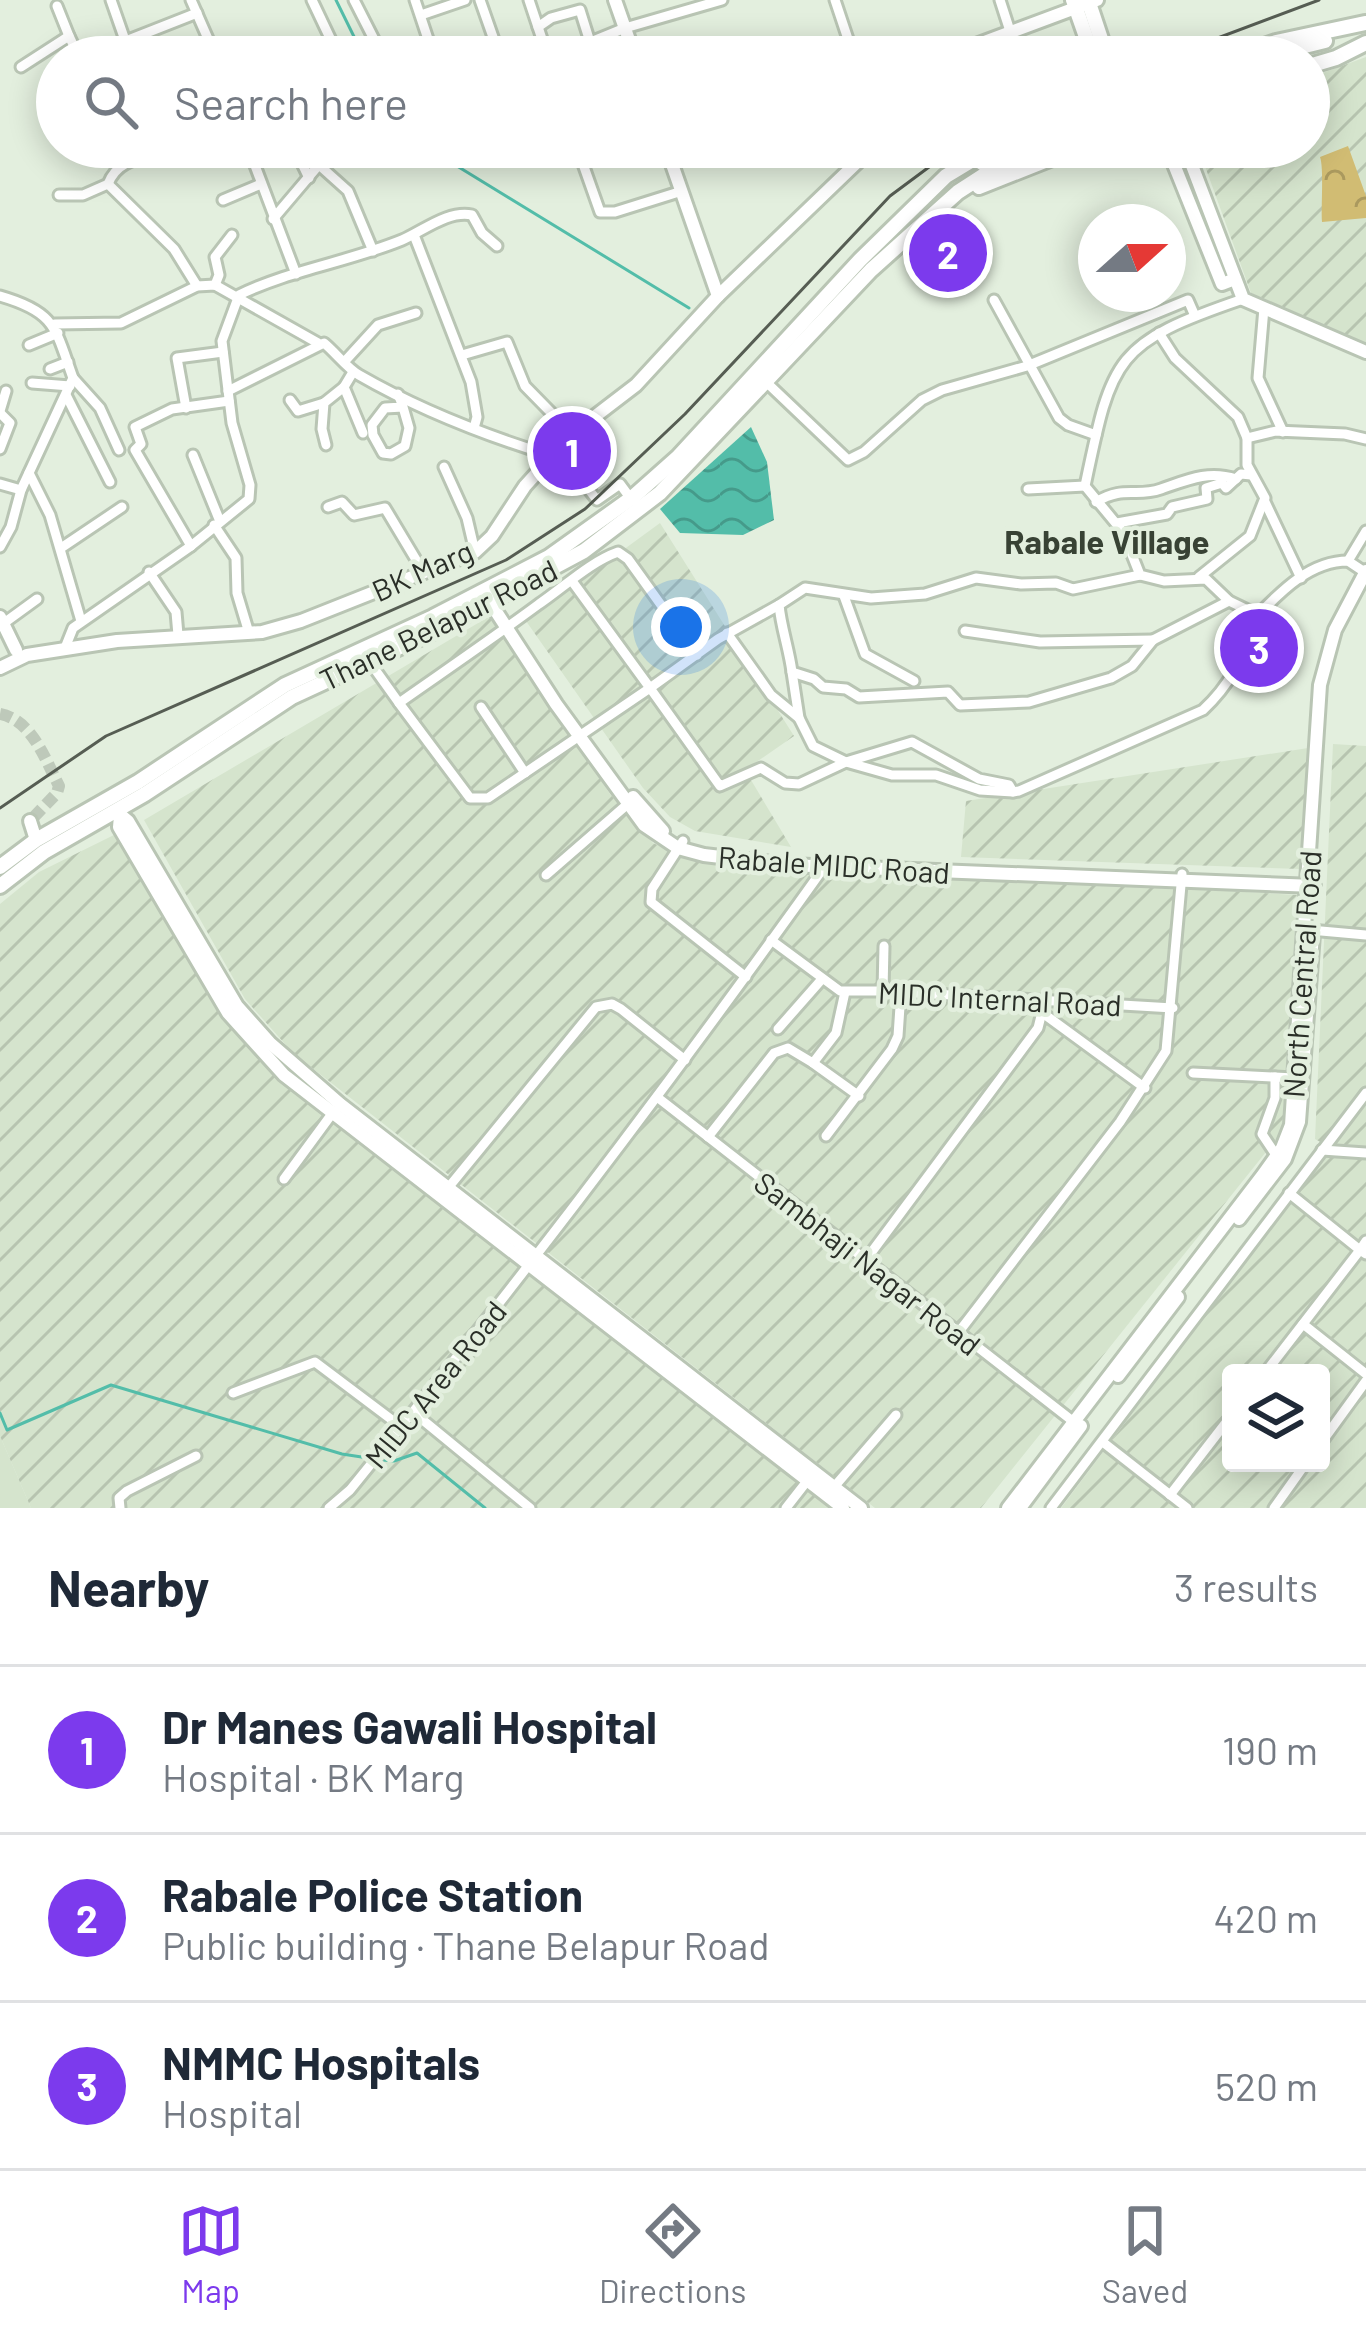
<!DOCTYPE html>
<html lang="en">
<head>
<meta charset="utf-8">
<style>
  body { margin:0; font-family:Barlow,sans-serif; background:#f6f6f7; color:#1f2937 }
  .controls { position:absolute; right:36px; bottom:36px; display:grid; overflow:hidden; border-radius:12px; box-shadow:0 6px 30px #0003 }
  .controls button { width:108px; height:108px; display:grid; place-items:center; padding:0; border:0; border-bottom:3px solid #e0e1e3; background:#fff; color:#1f2937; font:60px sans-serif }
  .compass { position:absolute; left:1078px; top:204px; width:108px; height:108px; border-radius:50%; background:#fff; box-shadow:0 6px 30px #0003; rotate:69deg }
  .you { position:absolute; left:681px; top:627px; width:42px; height:42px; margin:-30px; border:9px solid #fff; border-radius:50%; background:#1a73e8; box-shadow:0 0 0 18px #1a73e833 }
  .badge { display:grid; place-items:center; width:78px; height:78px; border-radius:50%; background:#7c3aed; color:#fff; font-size:39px; font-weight:700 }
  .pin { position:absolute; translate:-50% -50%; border:6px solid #fff; box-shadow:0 3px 12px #0006 }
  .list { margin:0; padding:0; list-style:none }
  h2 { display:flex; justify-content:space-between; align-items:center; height:156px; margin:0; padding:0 48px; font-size:51px }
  h2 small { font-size:39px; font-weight:400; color:#747a83 }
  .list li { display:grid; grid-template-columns:78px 1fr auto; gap:36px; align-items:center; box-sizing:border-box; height:168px; padding:0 48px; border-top:3px solid #e0e1e3 }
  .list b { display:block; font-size:45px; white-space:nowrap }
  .list p { margin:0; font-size:39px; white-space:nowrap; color:#747a83 }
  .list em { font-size:39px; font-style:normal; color:#747a83 }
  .icon { flex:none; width:66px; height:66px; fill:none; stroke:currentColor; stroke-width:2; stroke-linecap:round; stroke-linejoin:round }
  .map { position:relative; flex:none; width:1366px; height:1508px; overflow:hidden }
  .search { position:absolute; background:#fff; box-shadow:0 6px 30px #0003; left:36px; right:36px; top:36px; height:132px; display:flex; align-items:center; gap:30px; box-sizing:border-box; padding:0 42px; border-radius:66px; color:#747a83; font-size:45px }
  .sheet { height:660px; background:#fff }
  nav { display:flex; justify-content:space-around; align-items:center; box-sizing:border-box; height:168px; border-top:3px solid #e0e1e3; background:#fff; font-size:33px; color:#747a83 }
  nav a { display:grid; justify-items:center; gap:6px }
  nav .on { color:#7c3aed }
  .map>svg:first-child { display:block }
</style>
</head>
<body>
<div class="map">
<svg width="1366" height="1508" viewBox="0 0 1366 1508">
  <defs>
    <pattern id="industrial-furrows" width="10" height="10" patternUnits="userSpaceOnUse" patternTransform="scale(3)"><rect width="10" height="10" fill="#d5e4cd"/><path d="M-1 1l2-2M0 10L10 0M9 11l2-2" fill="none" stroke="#b7c4b0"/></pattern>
    <pattern id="park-crowns" width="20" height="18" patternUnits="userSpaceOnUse" patternTransform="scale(3)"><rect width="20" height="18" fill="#d1bc73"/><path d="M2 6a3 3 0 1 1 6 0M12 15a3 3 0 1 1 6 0" fill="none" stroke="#aa995e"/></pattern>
    <pattern id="water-waves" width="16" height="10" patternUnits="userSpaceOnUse" patternTransform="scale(3)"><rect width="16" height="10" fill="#53bda9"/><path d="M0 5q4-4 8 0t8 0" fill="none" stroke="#459a8a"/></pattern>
  </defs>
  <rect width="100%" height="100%" fill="#e3efde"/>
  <!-- built -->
  <path fill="#d5e4cd" d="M0,1436L31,1508H0Z"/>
  <!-- industrial -->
  <g fill="url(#industrial-furrows)" fill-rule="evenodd">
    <path d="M1366,57V343L1251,293L1198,147H1309V78Z"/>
    <path d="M660,523L794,736L745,770L791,847L695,831L670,817L643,788L526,621Z"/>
    <path d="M490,616L610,794L653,843L690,860L1297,895L1282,1132L981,1508H875L293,1053L245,999L144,820Z"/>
    <path d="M1333,744L1366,746V1508H1061L1331,1148L1315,1139ZM1231,1373H1321V1463H1231Z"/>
    <path d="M1308,748L1300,869L961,857L966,801Z"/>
    <path d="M116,834L222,1013L274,1075L830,1508H31L0,1436V904L39,872Z"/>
  </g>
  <!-- park -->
  <path fill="url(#park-crowns)" d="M1348,146L1366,196V218L1322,222C1321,206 1324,168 1320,157Z"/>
  <!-- water -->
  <path fill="url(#water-waves)" d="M751,427L767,462L774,520L743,535L680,533L660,509Z"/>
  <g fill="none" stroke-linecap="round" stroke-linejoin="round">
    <!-- stream -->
    <g stroke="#53bda9" stroke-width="3">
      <path d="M336,0L364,57"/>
      <path d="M426,147L689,308"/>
      <path d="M0,1413L7,1430L111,1385L342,1454L368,1458"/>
      <path d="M383,1460L394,1461L417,1453L485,1508"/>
    </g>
    <!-- secondary-tunnel -->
    <path stroke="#bec9ba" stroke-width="12" stroke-dasharray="12 6" stroke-linecap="butt" d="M0,714C32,720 45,759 59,786L57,793L30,821"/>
    <defs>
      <g id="street">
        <path d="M111,0L126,43"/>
        <path d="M191,0L216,57"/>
        <path d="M312,0L339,57"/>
        <path d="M354,0L383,57"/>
        <path d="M415,0L434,57"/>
        <path d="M480,0L500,57"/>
        <path d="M529,0L548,57"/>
        <path d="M835,0L854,57"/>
        <path d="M1000,0L1010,31"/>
        <path d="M57,6L69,36"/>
        <path d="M421,15L465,0"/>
        <path d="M538,27L551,18L580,10L590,42"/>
        <path d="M85,57L197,13"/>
        <path d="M554,57L625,28L722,0"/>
        <path d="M21,67L69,36L79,57"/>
        <path d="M55,71L57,70"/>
        <path d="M248,147L296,274"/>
        <path d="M294,147L309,178"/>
        <path d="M577,147L600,212H615L682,191"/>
        <path d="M319,165L348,191L373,251"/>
        <path d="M108,184L174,249L197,286"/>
        <path d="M59,195H83L108,184C120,153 153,160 179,147"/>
        <path d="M223,200L261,184"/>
        <path d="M273,219L334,147"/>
        <path d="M414,235L471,382L477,417L474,428"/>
        <path d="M215,285L219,275L215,257L232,235"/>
        <path d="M0,296C56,312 55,328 73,378L21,490L11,527L0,547"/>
        <path d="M1243,299C1114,343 1112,357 1085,486L1123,532L1140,575L1164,581L1206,579L1229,601L1258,615C1282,590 1311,561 1348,561L1366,573"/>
        <path d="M994,300L1059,418L1068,425L1096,435"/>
        <path d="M1264,308L1258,378L1283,432"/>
        <path d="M55,324L121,323L197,286L215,285L318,343"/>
        <path d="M1159,333L1175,358L1238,417L1247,438V465L1265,498L1250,536L1199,577"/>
        <path d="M29,345L58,333"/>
        <path d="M462,355L507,342L525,386L572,434"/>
        <path d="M345,361L378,325L416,313"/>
        <path d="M50,369L68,362"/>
        <path d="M73,378L100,408L119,450"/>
        <path d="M765,381L848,460L864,452L922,400L942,390L1027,366L1188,300L1195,316"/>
        <path d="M32,383L70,386"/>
        <path d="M344,387L363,433"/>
        <path d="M228,391L324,343C336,353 347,368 359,375C418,409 487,436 552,456"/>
        <path d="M398,394L403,407L385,408L372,425L373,435L383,453L391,454L405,446L409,428L403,407"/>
        <path d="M66,395L110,482"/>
        <path d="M290,400L298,411L324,403"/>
        <path d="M186,408L177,358L223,352"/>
        <path d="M0,411L6,391"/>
        <path d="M0,413L10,423L0,449"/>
        <path d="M1247,438L1276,431L1345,434L1366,439"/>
        <path d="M326,445L322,429L324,403L344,387L353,372"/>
        <path d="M557,449L597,500L620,484L631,499"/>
        <path d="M193,455L219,519"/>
        <path d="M444,467L467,518L475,552"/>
        <path d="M29,473L50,515L81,621"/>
        <path d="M0,484L21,490"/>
        <path d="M1028,489L1085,486"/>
        <path d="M1096,502C1125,485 1135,498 1161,489C1187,480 1208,470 1236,479"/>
        <path d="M1265,502L1301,578"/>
        <path d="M328,507L342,502L354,515L385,508L424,573"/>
        <path d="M1117,523L1167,514L1172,507L1207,499L1206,488L1222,483L1226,488L1241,474L1251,475"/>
        <path d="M214,525L236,558L237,593L249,633"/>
        <path d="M191,546L135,450L141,444L135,427L172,409L229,401"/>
        <path d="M61,548L122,507"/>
        <path d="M1348,561L1366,531"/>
        <path d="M149,572L176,612L178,635"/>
        <path d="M1140,575L1073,589L1056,583L1021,584L976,578L925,594L871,598L805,588L779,605C781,627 789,649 792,672L814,679L823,687L846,689L859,697L948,692L960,705L1029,702L1111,678L1132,666L1153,640L1229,601"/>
        <path d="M572,581L650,688L488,798H470L399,703C446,670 493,638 539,604C564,587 590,562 618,552L628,559L697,655"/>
        <path d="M844,596L865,654L914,681"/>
        <path d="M779,605L718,639L650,688L720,786L761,768L785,783L799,784L846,762L912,742L979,779L1009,785L1013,792L1019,791L1203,710C1235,680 1242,655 1258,615"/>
        <path d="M4,623L37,599"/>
        <path d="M965,631L1040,642L1153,640"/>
        <path d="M727,633L771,695L799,718"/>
        <path d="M65,648L73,628L191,546L249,499L250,485L232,423L222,341L239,295C290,270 348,262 402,240C423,231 448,210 472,215L482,233L497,246"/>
        <path d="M369,661L399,703"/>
        <path d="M792,672L799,718L813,746L846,762L892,775H936L980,790L1013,792"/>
        <path d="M481,707L525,773"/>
        <path d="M683,841L652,889L651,902L746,977"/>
        <path d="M546,875L630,802"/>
        <path d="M1310,930L1366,935"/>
        <path d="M771,940L840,991H883L1173,1008"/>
        <path d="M883,991L884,946"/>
        <path d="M1044,1014L1145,1088"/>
        <path d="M778,1029L822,979"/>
        <path d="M813,1063L859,1096"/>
        <path d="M1193,1073L1294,1078"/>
        <path d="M1275,1077V1098L1262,1134L1276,1155"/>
        <path d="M657,1097L1079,1426"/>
        <path d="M826,1136L892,1049L898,1036L901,992"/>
        <path d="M708,1137L774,1053L788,1048L813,1063L836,1033L845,992"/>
        <path d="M1322,1150L1366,1153"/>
        <path d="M284,1179L334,1111"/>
        <path d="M448,1188L596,1007L612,1004L621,1009L685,1060"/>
        <path d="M1289,1193L1360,1250L1366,1241"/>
        <path d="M865,1261L1038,1028L1045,1000"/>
        <path d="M1303,1324L1366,1374"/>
        <path d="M958,1333L1120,1122L1166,1051L1182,874"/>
        <path d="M1265,1373L1360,1250L1366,1254"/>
        <path d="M233,1393L315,1362L400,1426"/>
        <path d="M413,1412L530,1508"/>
        <path d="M1104,1443L1187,1508"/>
        <path d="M1321,1443L1366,1381"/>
        <path d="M834,1487L896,1415"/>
        <path d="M1170,1495L1231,1416"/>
        <path d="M120,1508L119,1498L127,1491L196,1456"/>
        <path d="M329,1508L350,1490C517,1285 677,1074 830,859"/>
        <path d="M786,1508L811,1476"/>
        <path d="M1051,1508L1366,1093"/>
        <path d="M1274,1508L1306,1463"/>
      </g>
      <g id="secondary">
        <path d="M615,0L635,57"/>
        <path d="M944,57L1097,0"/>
        <path d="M666,147L718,296"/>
        <path d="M1167,147L1222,284L1235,279"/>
        <path d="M1185,147L1243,299L1366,352"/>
        <path d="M486,596L556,704L644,825L678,848L704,855L788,865L1314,886"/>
        <path d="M0,617L16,650"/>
        <path d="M0,668L27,655L117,641L262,632L301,621L475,552L492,536L525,486L572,434L636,385L718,296L873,147"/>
        <path d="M633,797L663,831"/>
        <path d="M116,811L128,821L237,1006L270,1043L340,1104L861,1508"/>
        <path d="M120,816L119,827L228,1013L284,1075L843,1508"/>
        <path d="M30,821L36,840"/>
        <path d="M1239,1219L1285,1159L1299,1122L1313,934"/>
        <path d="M1118,1376L1178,1297"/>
        <path d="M1008,1508L1262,1176L1282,1148L1291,1125L1320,685L1335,630L1366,571"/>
        <path d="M1020,1508L1081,1426"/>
      </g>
      <g id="primary">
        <path d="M1073,0L1093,57"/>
        <path d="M1088,0L1107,57"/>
        <path d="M1233,57L1276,42L1365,23"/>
        <path d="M1260,57L1325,41"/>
        <path d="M1309,66L1336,58L1366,43"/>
        <path d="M982,163L1020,147"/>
        <path d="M979,187L1080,147"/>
        <path d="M0,867L36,840L138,782L285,685L433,617L549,557L633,497L678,457L860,260L946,176L994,147"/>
        <path d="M0,886L44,852L145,794L292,697L439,629L584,551L660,493L871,270L958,192L992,170L1053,147"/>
      </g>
    </defs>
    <!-- street casing -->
    <use href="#street" stroke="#b9c5b4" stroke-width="15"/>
    <!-- secondary casing -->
    <use href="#secondary" stroke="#b9c5b4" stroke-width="18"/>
    <!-- primary casing -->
    <use href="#primary" stroke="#b9c5b4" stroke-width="20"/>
    <!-- street -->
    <use href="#street" stroke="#fff" stroke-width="9"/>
    <!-- secondary -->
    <use href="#secondary" stroke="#fff" stroke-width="12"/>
    <!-- primary -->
    <use href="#primary" stroke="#fff" stroke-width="14"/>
    <!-- rail -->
    <g stroke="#565d53" stroke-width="3">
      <path d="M1167,57L1319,0"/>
      <path d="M0,808L106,736L506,560L585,509L685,414L890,196L956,147"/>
    </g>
  </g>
  <g text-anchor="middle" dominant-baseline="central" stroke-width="9" stroke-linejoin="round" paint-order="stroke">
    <!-- street labels -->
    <g font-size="30" fill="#2a2f28" stroke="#e3efde">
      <text transform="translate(422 570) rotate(-24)">BK Marg</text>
      <text transform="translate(438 624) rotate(-26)">Thane Belapur Road</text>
      <text transform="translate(834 864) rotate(4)">Rabale MIDC Road</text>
      <text transform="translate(1301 974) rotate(-86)">North Central Road</text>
      <text transform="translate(1000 998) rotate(3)">MIDC Internal Road</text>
      <text transform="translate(868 1263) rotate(38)">Sambhaji Nagar Road</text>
      <text transform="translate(435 1384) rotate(-51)">MIDC Area Road</text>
    </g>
    <!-- neighbourhood labels -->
    <g font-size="33" font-weight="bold" fill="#384234" stroke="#e3efde">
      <text x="1107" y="541">Rabale Village</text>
    </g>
  </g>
</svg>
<div class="controls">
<button><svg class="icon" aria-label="layers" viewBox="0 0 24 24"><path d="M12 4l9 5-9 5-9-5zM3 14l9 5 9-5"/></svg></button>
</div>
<svg class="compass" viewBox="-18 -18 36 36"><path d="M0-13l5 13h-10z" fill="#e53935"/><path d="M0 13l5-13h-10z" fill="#747a83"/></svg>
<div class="you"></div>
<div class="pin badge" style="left:572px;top:451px">1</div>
<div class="pin badge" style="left:948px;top:253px">2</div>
<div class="pin badge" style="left:1259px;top:648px">3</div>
<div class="search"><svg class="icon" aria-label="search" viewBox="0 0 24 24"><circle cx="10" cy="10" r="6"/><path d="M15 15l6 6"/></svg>Search here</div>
</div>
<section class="sheet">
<h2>Nearby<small>3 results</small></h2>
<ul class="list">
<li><span class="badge">1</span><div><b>Dr Manes Gawali Hospital</b><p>Hospital · BK Marg</p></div><em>190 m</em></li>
<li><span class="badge">2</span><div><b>Rabale Police Station</b><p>Public building · Thane Belapur Road</p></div><em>420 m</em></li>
<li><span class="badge">3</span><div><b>NMMC Hospitals</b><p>Hospital</p></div><em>520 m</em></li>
</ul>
</section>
<nav>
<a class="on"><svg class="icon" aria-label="map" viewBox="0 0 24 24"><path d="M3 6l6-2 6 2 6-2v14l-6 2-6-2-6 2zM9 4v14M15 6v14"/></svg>Map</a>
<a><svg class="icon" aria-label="directions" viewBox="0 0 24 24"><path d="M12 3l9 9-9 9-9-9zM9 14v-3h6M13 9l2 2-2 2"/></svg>Directions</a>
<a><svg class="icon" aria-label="saved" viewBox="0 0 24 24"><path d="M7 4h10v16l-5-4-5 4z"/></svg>Saved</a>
</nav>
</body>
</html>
